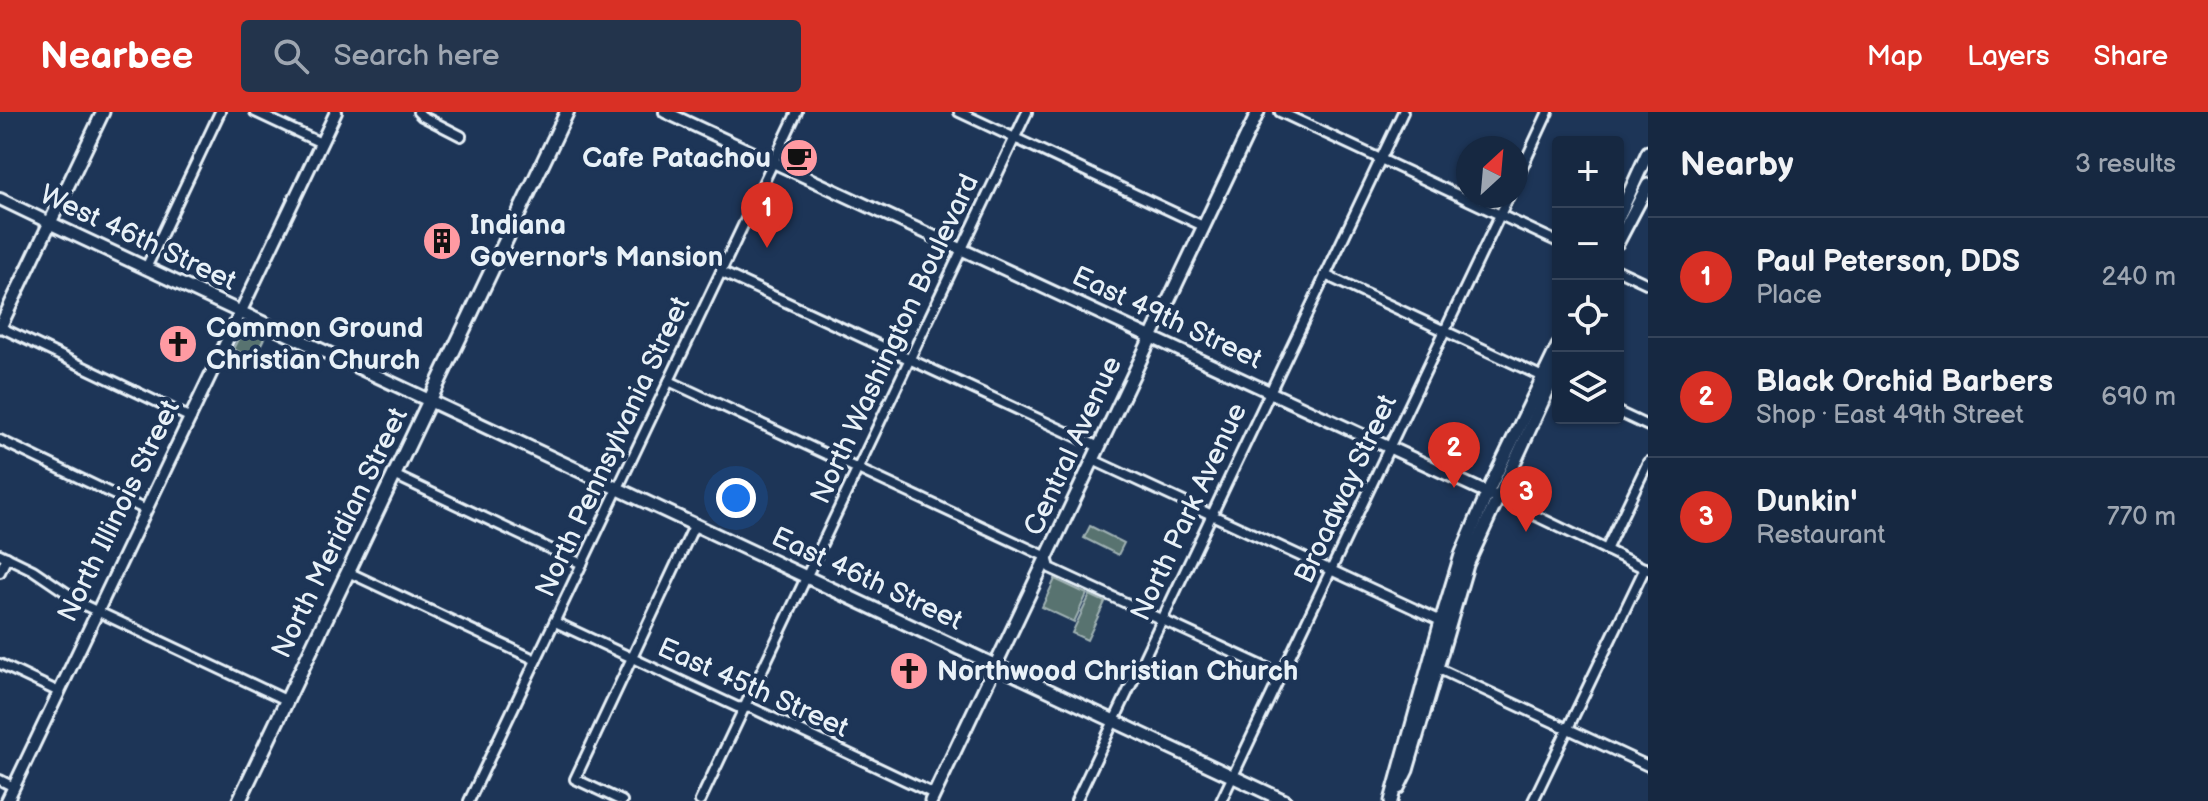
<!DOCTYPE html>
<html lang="en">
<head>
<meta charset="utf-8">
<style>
  body { margin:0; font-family:"Balsamiq Sans",sans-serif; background:#23344c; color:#f1f3f6 }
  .controls { position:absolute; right:24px; top:24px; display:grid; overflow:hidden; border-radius:8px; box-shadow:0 2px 6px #0004 }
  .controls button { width:72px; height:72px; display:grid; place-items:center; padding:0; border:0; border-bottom:2px solid #35445a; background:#162841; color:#f1f3f6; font:40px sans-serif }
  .compass { position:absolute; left:1456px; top:24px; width:72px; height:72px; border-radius:50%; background:#162841; box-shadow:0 2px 6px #0004; rotate:26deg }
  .you { position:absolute; left:736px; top:386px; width:28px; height:28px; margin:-20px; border:6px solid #fff; border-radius:50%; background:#1a73e8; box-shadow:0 0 0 12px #1a73e833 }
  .badge { display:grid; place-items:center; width:52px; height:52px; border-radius:50%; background:#d93025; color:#fff; font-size:26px; font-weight:700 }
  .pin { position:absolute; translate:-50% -66px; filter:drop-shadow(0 2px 4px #0008) }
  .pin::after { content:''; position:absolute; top:42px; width:28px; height:24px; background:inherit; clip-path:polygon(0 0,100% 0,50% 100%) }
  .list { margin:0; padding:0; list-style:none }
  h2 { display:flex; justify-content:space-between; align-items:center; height:104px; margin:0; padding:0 32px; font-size:34px }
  h2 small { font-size:26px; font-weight:400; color:#9ea6b1 }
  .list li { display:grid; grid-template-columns:52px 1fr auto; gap:24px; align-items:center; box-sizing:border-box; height:120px; padding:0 32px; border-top:2px solid #35445a }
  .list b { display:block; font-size:30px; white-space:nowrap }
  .list p { margin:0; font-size:26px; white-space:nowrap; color:#9ea6b1 }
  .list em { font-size:26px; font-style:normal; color:#9ea6b1 }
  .icon { flex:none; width:44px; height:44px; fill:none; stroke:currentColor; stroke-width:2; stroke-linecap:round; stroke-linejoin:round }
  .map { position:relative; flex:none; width:1648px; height:689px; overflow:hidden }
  header { display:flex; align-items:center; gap:48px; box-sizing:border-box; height:112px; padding:0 40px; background:#d93025; color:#fff }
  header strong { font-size:38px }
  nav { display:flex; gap:44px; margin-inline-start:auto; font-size:28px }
  .search { width:560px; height:72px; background:#23344c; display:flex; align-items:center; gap:20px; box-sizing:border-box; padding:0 28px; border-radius:8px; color:#9ea6b1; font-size:30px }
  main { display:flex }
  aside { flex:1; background:#162841 }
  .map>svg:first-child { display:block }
</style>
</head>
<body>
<header>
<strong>Nearbee</strong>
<div class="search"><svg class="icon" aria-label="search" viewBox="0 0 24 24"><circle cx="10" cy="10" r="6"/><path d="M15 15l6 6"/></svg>Search here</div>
<nav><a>Map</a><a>Layers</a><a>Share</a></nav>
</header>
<main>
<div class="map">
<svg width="1648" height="689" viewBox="0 0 1648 689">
  <rect width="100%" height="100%" fill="#1d3557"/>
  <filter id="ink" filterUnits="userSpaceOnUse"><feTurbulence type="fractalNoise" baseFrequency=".0125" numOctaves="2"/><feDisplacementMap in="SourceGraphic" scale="16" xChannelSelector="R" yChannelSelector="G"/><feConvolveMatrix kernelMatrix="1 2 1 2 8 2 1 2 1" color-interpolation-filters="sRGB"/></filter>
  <g filter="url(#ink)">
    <!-- green -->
    <g fill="#59736f" stroke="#a0b2b4" stroke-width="2">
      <path d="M247,211L267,220L256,243L253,242L251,246L233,237L245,213Z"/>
      <path d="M1090,414L1124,431L1118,443L1084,426Z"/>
      <path d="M1055,467L1087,482L1074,510L1042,495Z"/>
      <path d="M1090,483L1105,490L1087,528L1072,521Z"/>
    </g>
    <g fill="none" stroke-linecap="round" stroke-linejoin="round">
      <defs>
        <g id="minor">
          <path d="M255,0L321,31"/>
          <path d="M418,0L422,4L461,24"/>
          <path d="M959,0L1203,114"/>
          <path d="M1280,0L1558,130"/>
          <path d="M1516,69L1548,0"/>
          <path d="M146,156L220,0"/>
          <path d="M1618,158L1648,172"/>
          <path d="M721,160L1099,335"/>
          <path d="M1325,163L1543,265"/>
          <path d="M0,215L191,306"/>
          <path d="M669,269L1047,445L1050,456L1282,563"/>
          <path d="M1618,300L1648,314"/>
          <path d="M0,328L146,398"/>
          <path d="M1093,348L1441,509"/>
          <path d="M394,363L582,452"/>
          <path d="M1497,385L1648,458"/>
          <path d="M1606,438L1648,350"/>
          <path d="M0,442L33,458L86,494L286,588"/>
          <path d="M0,460L7,445"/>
          <path d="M348,460L536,548"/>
          <path d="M555,510L737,595L752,596L934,682"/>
          <path d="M0,552L59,580"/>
          <path d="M1437,556L1648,654"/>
          <path d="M0,668L14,675"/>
          <path d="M469,689L797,0"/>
          <path d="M622,689L575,667L694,414"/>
          <path d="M700,689L1027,0"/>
          <path d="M1076,689L1403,0"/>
          <path d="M1221,689L1509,84"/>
          <path d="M1533,689L1645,456"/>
        </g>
        <g id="tertiary">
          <path d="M665,0L1494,384"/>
          <path d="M0,87L50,111"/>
          <path d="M7,689L336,0"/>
        </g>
        <g id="secondary">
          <path d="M1618,106L1648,40"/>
          <path d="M50,111L1285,689"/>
          <path d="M1618,130L1648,73"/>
          <path d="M0,215L103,0"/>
          <path d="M1398,676L1407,658L1467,453L1558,256"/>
          <path d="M931,689L1258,0"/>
          <path d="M1391,689L1441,509L1461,443L1490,375L1558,234"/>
        </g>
        <path id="primary" d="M239,689L567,0"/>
      </defs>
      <!-- minor casing -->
      <use href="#minor" stroke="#e8f1f8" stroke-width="14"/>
      <!-- tertiary casing -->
      <use href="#tertiary" stroke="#e8f1f8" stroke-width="16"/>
      <!-- secondary casing -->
      <use href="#secondary" stroke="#e8f1f8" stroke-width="17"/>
      <!-- primary casing -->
      <use href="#primary" stroke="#e8f1f8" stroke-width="18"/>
      <!-- minor -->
      <use href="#minor" stroke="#1d3557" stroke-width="8"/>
      <!-- tertiary -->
      <use href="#tertiary" stroke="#1d3557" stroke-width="10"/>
      <!-- secondary -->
      <use href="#secondary" stroke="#1d3557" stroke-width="11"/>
      <!-- primary -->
      <use href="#primary" stroke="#1d3557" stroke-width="12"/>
    </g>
  </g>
  <!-- icons -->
  <defs>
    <symbol id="cafe-disc" viewBox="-11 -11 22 22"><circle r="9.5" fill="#ff9aa2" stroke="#1d3557"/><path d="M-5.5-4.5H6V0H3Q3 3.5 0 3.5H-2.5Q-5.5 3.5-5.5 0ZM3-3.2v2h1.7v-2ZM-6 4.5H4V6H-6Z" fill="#111"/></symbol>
    <symbol id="building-disc" viewBox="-11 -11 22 22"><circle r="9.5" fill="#ff9aa2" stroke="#1d3557"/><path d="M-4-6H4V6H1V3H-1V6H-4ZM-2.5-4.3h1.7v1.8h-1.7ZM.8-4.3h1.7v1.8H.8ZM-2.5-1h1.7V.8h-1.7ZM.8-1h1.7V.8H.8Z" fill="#111"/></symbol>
    <symbol id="church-disc" viewBox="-11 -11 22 22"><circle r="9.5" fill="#ff9aa2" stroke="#1d3557"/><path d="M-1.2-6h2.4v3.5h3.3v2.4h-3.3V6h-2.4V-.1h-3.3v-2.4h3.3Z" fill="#111"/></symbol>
  </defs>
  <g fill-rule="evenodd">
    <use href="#cafe-disc" x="777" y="24" width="44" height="44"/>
    <use href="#building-disc" x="420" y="107" width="44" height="44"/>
    <use href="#church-disc" x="156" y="210" width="44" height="44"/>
    <use href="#church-disc" x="887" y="537" width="44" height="44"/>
  </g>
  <g text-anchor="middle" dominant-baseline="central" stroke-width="8" stroke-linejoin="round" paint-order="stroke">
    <!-- poi labels -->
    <g font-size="28" font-weight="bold" fill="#e8f1f8" stroke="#1d3557" text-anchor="start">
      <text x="771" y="46" text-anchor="end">Cafe Patachou</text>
      <text x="470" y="113">Indiana<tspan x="470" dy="32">Governor's Mansion</tspan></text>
      <text x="206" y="216">Common Ground<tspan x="206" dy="32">Christian Church</tspan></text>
      <text x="937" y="559">Northwood Christian Church</text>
    </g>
    <!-- street labels -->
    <g font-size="28" fill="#e8f1f8" stroke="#1d3557">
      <text transform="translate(138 126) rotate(25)">West 46th Street</text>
      <text transform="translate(1167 206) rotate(25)">East 49th Street</text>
      <text transform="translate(895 227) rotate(-65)">North Washington Boulevard</text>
      <text transform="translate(1073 334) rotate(-65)">Central Avenue</text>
      <text transform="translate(613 335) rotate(-65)">North Pennsylvania Street</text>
      <text transform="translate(1346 377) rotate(-65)">Broadway Street</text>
      <text transform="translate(119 399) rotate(-64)">North Illinois Street</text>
      <text transform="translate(1189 400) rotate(-65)">North Park Avenue</text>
      <text transform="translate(340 421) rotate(-64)">North Meridian Street</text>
      <text transform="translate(867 467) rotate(25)">East 46th Street</text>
      <text transform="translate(753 576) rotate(24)">East 45th Street</text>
    </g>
  </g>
</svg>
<div class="controls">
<button>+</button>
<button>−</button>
<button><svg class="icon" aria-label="locate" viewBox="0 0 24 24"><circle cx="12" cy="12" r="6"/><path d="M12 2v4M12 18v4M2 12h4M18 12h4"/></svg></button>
<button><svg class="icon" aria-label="layers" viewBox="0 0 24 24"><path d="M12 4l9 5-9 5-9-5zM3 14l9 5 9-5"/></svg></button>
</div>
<svg class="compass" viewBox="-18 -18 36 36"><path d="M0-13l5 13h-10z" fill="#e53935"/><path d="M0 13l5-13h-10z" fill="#9ea6b1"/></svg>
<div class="you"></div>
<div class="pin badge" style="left:767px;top:136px">1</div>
<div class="pin badge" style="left:1454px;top:376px">2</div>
<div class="pin badge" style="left:1526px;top:420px">3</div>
</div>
<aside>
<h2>Nearby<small>3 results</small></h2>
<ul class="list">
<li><span class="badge">1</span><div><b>Paul Peterson, DDS</b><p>Place</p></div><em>240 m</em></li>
<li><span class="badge">2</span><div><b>Black Orchid Barbers</b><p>Shop · East 49th Street</p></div><em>690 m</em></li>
<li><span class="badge">3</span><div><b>Dunkin'</b><p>Restaurant</p></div><em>770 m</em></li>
</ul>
</aside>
</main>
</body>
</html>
